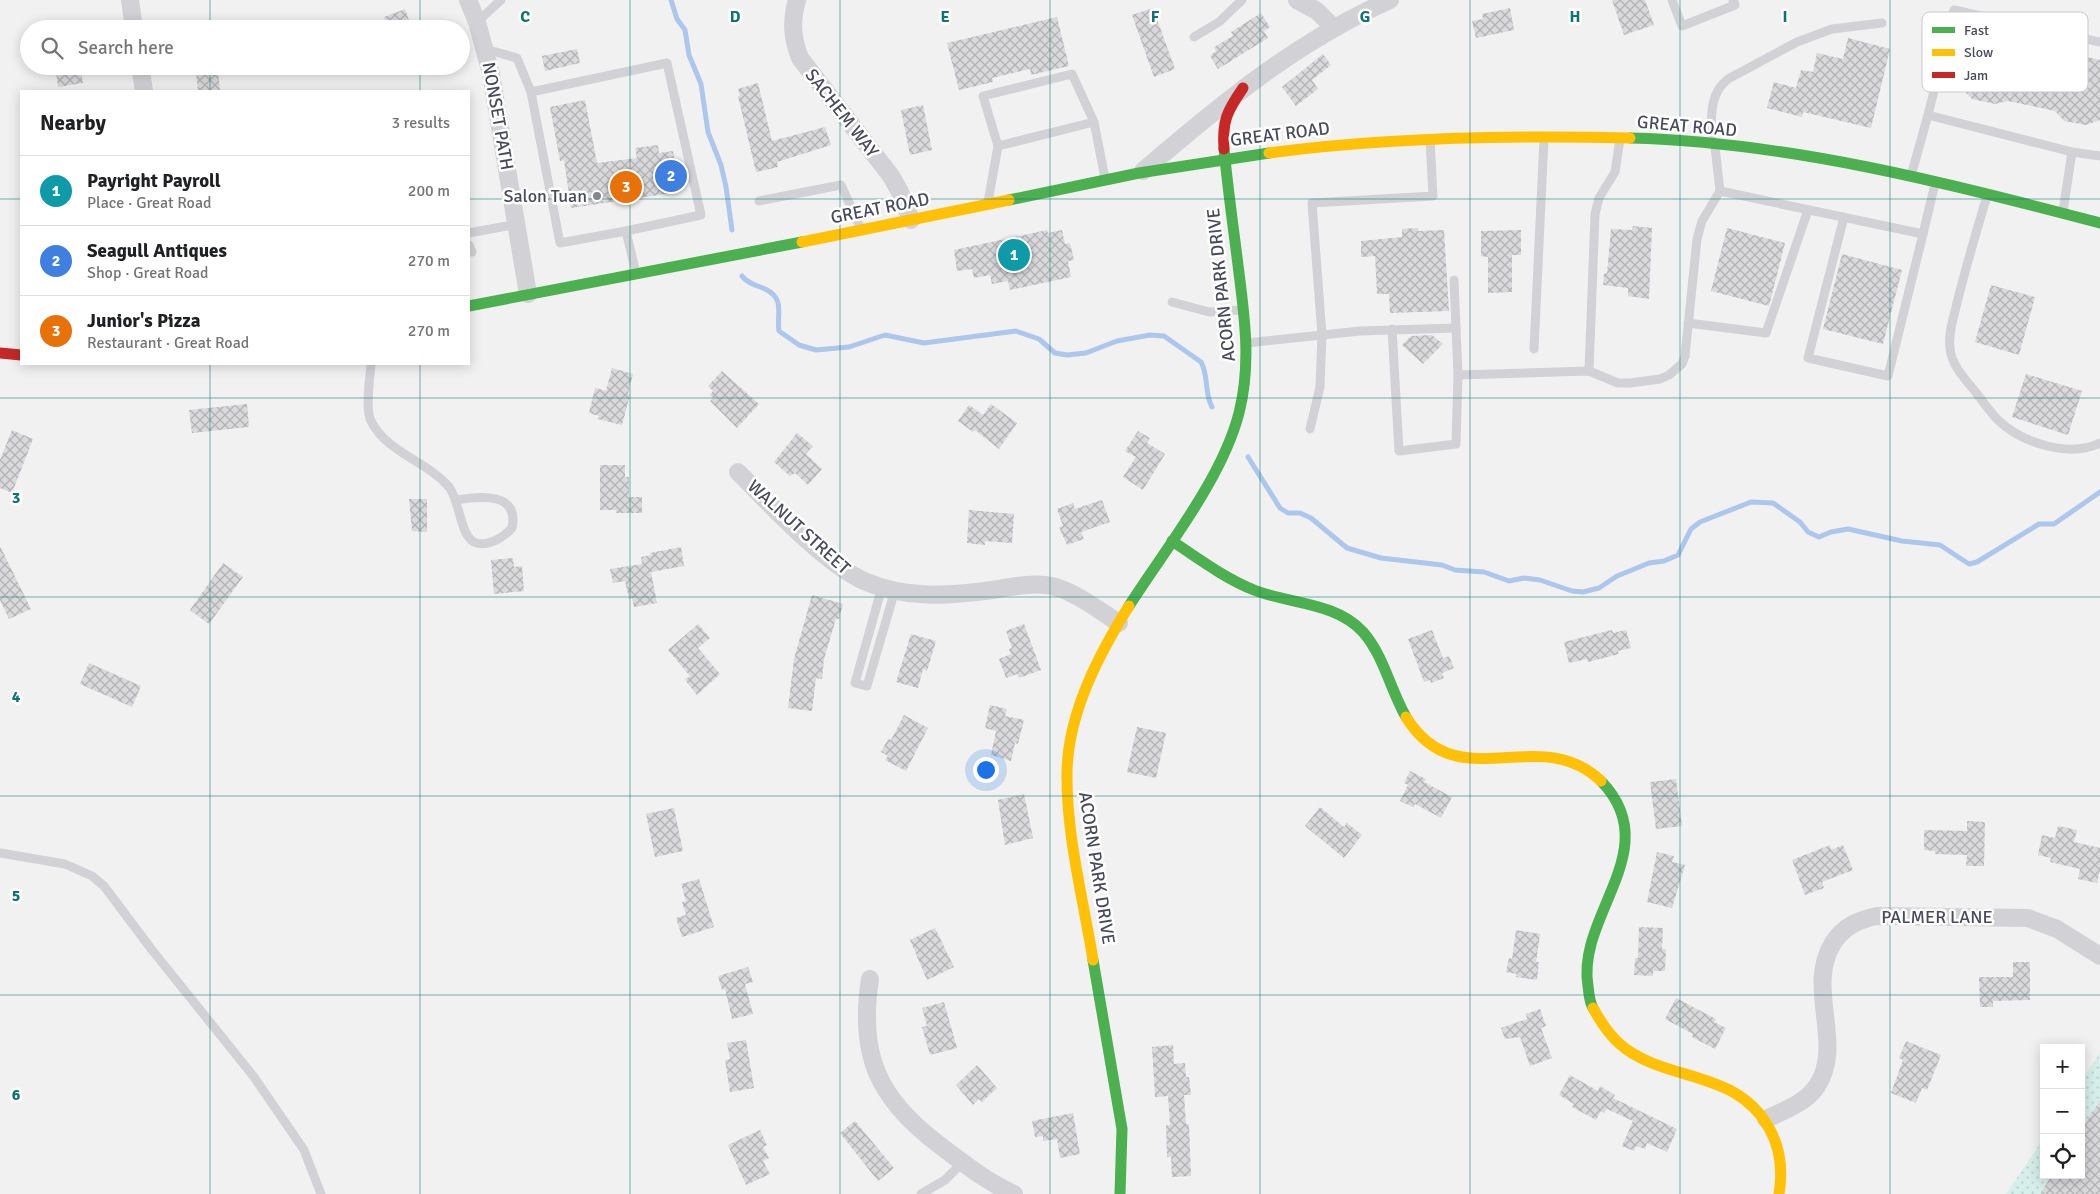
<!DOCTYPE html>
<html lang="en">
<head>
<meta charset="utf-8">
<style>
  body { margin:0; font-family:Signika,sans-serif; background:#f6f6f6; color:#202124 }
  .controls { position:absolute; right:15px; bottom:15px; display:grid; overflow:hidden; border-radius:0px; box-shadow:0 2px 12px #0003 }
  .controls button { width:45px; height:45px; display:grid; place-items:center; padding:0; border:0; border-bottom:1px solid #e0e0e0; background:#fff; color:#202124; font:25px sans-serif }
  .you { position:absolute; left:985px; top:769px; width:18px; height:18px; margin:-12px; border:4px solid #fff; border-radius:50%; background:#1a73e8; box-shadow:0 0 0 8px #1a73e833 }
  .badge { display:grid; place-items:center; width:32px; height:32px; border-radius:50%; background:#848591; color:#fff; font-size:16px; font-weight:700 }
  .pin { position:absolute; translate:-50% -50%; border:2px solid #fff; box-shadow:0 1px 5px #0006 }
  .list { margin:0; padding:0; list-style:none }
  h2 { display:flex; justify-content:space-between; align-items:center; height:65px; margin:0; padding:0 20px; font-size:21px }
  h2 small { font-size:16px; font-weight:400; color:#757577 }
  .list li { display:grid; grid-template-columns:32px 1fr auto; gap:15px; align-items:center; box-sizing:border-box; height:70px; padding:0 20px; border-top:1px solid #e0e0e0 }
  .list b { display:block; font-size:19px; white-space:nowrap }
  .list p { margin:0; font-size:16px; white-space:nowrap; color:#757577 }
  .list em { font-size:16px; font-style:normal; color:#757577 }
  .icon { flex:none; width:28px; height:28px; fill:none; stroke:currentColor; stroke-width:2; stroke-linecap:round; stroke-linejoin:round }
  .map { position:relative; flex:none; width:2100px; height:1194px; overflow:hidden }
  .search { position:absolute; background:#fff; box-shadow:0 2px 12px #0003; left:20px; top:20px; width:450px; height:55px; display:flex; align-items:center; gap:12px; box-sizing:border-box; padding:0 18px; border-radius:28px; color:#757577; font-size:19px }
  .panel { position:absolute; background:#fff; box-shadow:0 2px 12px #0003; left:20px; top:90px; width:450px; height:275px; border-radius:0px }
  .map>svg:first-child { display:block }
</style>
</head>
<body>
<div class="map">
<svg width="2100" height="1194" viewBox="0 0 2100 1194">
  <defs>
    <pattern id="green-dots" width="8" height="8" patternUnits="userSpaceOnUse" patternTransform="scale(1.25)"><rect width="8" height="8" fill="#d7efea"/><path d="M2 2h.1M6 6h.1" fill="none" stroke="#bacecb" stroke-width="1.8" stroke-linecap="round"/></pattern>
    <pattern id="building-cross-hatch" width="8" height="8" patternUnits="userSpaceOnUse" patternTransform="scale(1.25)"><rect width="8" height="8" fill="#d9d9db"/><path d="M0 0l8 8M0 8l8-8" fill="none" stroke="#b2b2b5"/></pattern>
  </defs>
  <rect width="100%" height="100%" fill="#f1f1f1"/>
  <!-- green -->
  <path fill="url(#green-dots)" d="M2100,1053V1194H2006L2044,1138V1175H2081V1081Z"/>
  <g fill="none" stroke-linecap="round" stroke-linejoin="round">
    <!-- stream -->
    <g stroke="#adc6eb" stroke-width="5">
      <path d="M671,0L677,19L685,30L689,55L701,84L708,132L721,165L726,187L732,230"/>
      <path d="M742,276C750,288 770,285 777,300C781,308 777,322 779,331L799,345L816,350L849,347L885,335L924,343L1016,331L1039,339L1055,353L1067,355L1086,353L1117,341L1150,335L1164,336L1201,362C1209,376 1204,393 1212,407"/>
      <path d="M1248,457L1280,508L1288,513H1300L1311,518L1347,548L1381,558L1442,565L1455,570L1484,572L1509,581L1524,578L1540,580L1572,591L1583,592L1599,588L1617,576L1632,570L1649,563L1664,561L1678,555L1691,529L1700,522L1751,502L1773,503L1800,522L1808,532L1819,537L1831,532L1848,529L1902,541L1940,545L1969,564L1977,562L2039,524H2054L2100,492"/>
    </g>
  </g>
  <!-- building -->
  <g fill="url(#building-cross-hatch)">
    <path d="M1612,0H1645L1654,25L1624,35Z"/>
    <path d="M1153,8L1175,69L1154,77L1132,15Z"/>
    <path d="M1510,8L1514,30L1476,38L1472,21L1483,19L1482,14Z"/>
    <path d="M405,9L412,29H389L384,17Z"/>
    <path d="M1261,13L1270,27L1264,31L1268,38L1218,69L1210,56L1216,51L1214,47L1233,36L1231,32Z"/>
    <path d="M1057,17L1069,66L1031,75L1030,69L992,78L993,82L959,90L947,43Z"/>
    <path d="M1957,26L2100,60V120L2086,125L2064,121L2055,111L2008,101L1995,104L1972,99L1964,91L1943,87Z"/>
    <path d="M1848,38L1890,49L1871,128L1803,112L1802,117L1767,108L1774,82L1796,88L1801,70L1813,72L1817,53L1843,59Z"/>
    <path d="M577,49L580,63L545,71L542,56Z"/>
    <path d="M1323,54L1331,65L1312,80L1318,89L1296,106L1282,87Z"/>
    <path d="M55,66H80L83,83L58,87Z"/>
    <path d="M218,70L220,91H198L196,72Z"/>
    <path d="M758,83L772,141L825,127L831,145L777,162L778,167L756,172L738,96H740L738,89Z"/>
    <path d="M585,100L597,163L637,158L635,148L658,145L659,153L673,151L679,192L571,208L564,160L560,161L550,107Z"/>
    <path d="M923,105L932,150L910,155L901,110Z"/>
    <path d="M1633,226L1652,228L1649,299L1628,296V288L1603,285L1604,274L1607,273L1611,229L1632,230Z"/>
    <path d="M1418,228V231L1444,230L1449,311L1390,313L1389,294H1377L1375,256L1361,257V241L1402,237V229Z"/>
    <path d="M1727,228L1785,243L1769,306L1711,291Z"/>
    <path d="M1047,230L1048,233L1062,230L1065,244L1070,243L1074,260L1068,261L1071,277L1010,290L1008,281L992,284L990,275L974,278L972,269L957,271L954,250Z"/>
    <path d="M1521,230V255H1512V292L1488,293V257L1481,256V231Z"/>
    <path d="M1842,254L1902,270L1883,344L1823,329Z"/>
    <path d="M1991,285L2035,297L2019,355L1975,342Z"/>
    <path d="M1432,335L1443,344L1423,364L1402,345L1411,336Z"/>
    <path d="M612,368L633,374L628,394L630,395L622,425L598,419L599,416L589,413L595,388L606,391Z"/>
    <path d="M722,371L759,404L737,428L710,401L713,398L710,395L713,391L708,386Z"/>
    <path d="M2026,374L2082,391L2068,435L2012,417Z"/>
    <path d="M247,404L249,427L192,433L189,410Z"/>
    <path d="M991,404L1017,423L999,449L975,430L973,432L958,421L969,405L983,415Z"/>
    <path d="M12,430L33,439L12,493L0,488V460Z"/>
    <path d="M1138,431L1150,438L1147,443L1165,454L1143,490L1123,477L1136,457L1125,451Z"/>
    <path d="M797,433L813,446L806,454L822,469L808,485L795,473L790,476L774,462Z"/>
    <path d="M600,465H625V477H629V497H642V513H616V510H600Z"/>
    <path d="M409,499H427V532L412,531Z"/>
    <path d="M1102,500L1110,522L1081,532L1084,539L1067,545L1059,527L1063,526L1057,509L1073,503L1075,509Z"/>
    <path d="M969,510L1014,514L1012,543L985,541V545L967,543Z"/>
    <path d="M0,546L31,609L9,619L0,600Z"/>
    <path d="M681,547L684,566L651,572L657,603L634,607L632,598L629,599L625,581L613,583L610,569L642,564L641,557L651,555L650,553Z"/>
    <path d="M513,558L514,567L522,566L524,591L494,594L491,560Z"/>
    <path d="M223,563L243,577L209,624L190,610Z"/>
    <path d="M812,595L843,604L839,619H836L824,659L822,679L816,678L812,711L788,708L794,659Z"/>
    <path d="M698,624L710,638L698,648L720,674L697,695L685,680L690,676L668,650Z"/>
    <path d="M1024,624L1041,670L1019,678L1017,674L1006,678L999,659L1011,654L1009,649L1012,648L1006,631Z"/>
    <path d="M1432,630L1443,658L1449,656L1454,668L1442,673L1444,678L1431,683L1430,680L1424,682L1408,639Z"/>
    <path d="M1612,630L1613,633L1626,630L1631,648L1618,651L1619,654L1588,662L1587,659L1569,663L1564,642Z"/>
    <path d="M911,634L936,641L927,671L923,669L918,688L896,682Z"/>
    <path d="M89,663L141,686L132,707L80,684Z"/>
    <path d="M990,705L1007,709L1005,716L1024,720L1018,744L1015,743L1011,761L991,755L996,731L985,728Z"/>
    <path d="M904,715L928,728L906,771L885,760L888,756L881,752L888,739L891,740Z"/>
    <path d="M1137,727L1166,733L1156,778L1127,772Z"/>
    <path d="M1410,771L1426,779L1424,782L1452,797L1441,818L1415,804L1413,807L1400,801L1408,785L1404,783Z"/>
    <path d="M1676,779L1682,826L1656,829L1650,782Z"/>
    <path d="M1024,794L1033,838L1005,845L998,800Z"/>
    <path d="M1320,807L1344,827L1347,823L1362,835L1344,858L1305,826Z"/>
    <path d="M674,808L683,851L655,857L646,814Z"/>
    <path d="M1967,821L1985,822L1984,866H1966L1967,855L1935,854V851L1924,850V830L1967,831Z"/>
    <path d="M2058,826L2077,830L2074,842L2100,848V870L2097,883L2078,879L2080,869L2050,862L2051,858L2038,855L2042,835L2055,838Z"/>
    <path d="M1830,845L1831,850L1843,845L1853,870L1822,882L1824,888L1805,895L1792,860Z"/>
    <path d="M1657,852L1674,856L1672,862L1685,865L1672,908L1647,902Z"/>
    <path d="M699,879L714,927L682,937L676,918L686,915L682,902L686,901L681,884Z"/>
    <path d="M1639,927L1663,928L1662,949H1666L1665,971H1653V976L1634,975L1635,958H1638Z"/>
    <path d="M935,928L954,967L927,980L910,940Z"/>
    <path d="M1516,930L1540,934L1536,962H1539L1537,980L1516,977L1517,974L1506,972L1509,958L1512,959Z"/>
    <path d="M2013,962H2030V1000L1993,1001V1007H1980L1979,977H2013Z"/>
    <path d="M748,967L753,982L745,984L753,1014L732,1019L725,989L722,990L718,976Z"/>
    <path d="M1676,998L1716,1019L1714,1022L1726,1028L1715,1049L1692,1037L1693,1034L1665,1019Z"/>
    <path d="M944,1002L957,1048L930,1055L922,1027L927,1026L922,1008Z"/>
    <path d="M1540,1009L1546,1026L1541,1028L1552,1058L1530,1066L1520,1037L1505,1039L1501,1028L1527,1019L1526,1014Z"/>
    <path d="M746,1040L754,1088L730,1092L725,1060L730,1059L727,1043Z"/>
    <path d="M1906,1041L1941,1055L1927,1090L1922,1088L1916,1103L1891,1093L1903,1060L1899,1058Z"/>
    <path d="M1173,1045L1174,1064L1185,1063L1186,1077H1189L1191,1095H1184L1186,1124H1189L1191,1176L1172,1177L1171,1157H1167L1166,1125H1170L1168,1096L1155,1097L1152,1047Z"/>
    <path d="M977,1065L997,1088L982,1102L979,1099L973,1105L956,1085Z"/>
    <path d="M1570,1075L1598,1091L1600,1086L1615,1095L1613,1098L1677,1129L1667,1152L1647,1143L1645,1149L1636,1146L1634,1151L1622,1146L1633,1121L1607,1109L1604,1113L1601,1111L1596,1120L1572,1107L1574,1104L1559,1095Z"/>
    <path d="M2100,1101V1194H2040L2052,1175H2081V1130Z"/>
    <path d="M1073,1113L1080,1154L1060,1158L1057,1139L1043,1141V1136L1035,1137L1032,1121Z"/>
    <path d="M855,1121L894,1168L878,1181L840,1133Z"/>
    <path d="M760,1130L767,1145L763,1147L769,1158L763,1161L770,1174L746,1185L728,1145Z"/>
  </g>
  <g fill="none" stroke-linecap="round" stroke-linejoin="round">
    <!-- lane -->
    <g stroke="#d2d2d6" stroke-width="9">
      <path d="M1672,0L1682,26L1735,5L1733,0"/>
      <path d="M477,22L501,0"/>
      <path d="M1194,37L1219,22L1242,0"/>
      <path d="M485,49L517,58L531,92L667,63L701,215L626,231L636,273"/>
      <path d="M531,92L560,243L626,231"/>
      <path d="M1928,115L1954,10L2100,42"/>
      <path d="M1711,142C1712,118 1708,95 1728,79L1797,42L1832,29L1882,23"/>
      <path d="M998,146L1094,122"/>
      <path d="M1715,147L1720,191"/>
      <path d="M2072,152L2100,156"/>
      <path d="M1911,176L1928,115L2072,152L2063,211"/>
      <path d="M1987,196C1976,233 1965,269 1956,307C1953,320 1948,334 1950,348C1951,364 1964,378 1974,390C1982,400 1989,411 1998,420C2022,443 2069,458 2100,443"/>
      <path d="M759,201L841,185L861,229"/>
      <path d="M988,202L998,146L983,96L1072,74L1094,122L1105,178"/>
      <path d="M1844,217L1808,358L1888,376L1923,234"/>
      <path d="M469,233L517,224"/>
      <path d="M469,245L472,252"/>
      <path d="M1454,280L1458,375L1589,371L1618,383H1630L1660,379L1669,375L1682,364L1685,356L1697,239L1702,221L1720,191L1923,234L1935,184"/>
      <path d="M1172,302L1209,312L1241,310"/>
      <path d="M1688,323L1766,333L1808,210"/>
      <path d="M1392,329L1399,451L1456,444L1458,375"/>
      <path d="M1246,343L1360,331L1456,328"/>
      <path d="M1534,349L1544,139"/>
      <path d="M371,364C370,377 365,410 371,421C387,453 427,461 449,487C460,501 460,535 474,542C487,548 504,537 512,528C520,492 480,496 457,500"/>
      <path d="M1589,371L1595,214L1599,198L1615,172L1620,139"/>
      <path d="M1310,429L1320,387L1322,335L1312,203L1433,196L1430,139"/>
      <path d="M882,587L855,683L867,686L895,590"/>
      <path d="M0,853L65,864L92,876L104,886L152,950L254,1077L304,1150L321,1194"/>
      <path d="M921,1194L945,1180L962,1163"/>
    </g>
    <!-- street -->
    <g stroke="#d2d2d6" stroke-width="18">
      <path d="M130,0L134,29"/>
      <path d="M468,0L477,22L491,74L528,294"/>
      <path d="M797,0C791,21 792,38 800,58L891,176L900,192L911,220"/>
      <path d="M1297,0L1317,11L1333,27"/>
      <path d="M140,66L144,91"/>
      <path d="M1143,171C1220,105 1297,41 1390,0"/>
      <path d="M738,472C771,505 823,562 864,581C905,599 949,596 992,590C1011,587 1033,582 1052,586C1076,592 1098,610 1119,623"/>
      <path d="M870,979C857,1063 883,1104 950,1153C970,1168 991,1184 1014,1194"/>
      <path d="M1766,1119C1783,1111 1806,1103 1817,1086C1845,1043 1805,988 1833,943C1844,926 1858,920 1877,916L2028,918L2057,929L2100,956"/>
    </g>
    <!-- fast -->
    <g stroke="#4caf50" stroke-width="11">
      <path d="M1630,138C1789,142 1947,183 2100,223"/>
      <path d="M1009,200L1139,173L1269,153"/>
      <path d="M469,306L802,242"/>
      <path d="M1172,541C1198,558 1224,578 1254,590C1289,604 1336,602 1363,632C1384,656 1390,689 1406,717"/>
      <path d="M1129,606C1166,548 1222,479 1239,413C1251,366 1245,320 1239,273C1234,232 1228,191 1224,149"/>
      <path d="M1093,960L1122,1129L1120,1194"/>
      <path d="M1593,1008C1589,1001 1589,993 1588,986C1576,915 1667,849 1601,781"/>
    </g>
    <!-- slow -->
    <g stroke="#ffc107" stroke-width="11">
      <path d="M1269,153C1388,137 1509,135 1630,138"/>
      <path d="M802,242L1009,200"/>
      <path d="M1406,717C1458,801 1538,721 1601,781"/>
      <path d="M1093,960C1083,898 1066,834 1067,772C1068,713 1099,654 1129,606"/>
      <path d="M1593,1008C1602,1024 1611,1038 1626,1049C1672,1082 1738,1071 1769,1128C1781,1149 1783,1170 1779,1194"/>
    </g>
    <!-- jam -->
    <g stroke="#c62828" stroke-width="11">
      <path d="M1224,149C1222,121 1227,111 1243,88"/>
      <path d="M0,353L21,355"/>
    </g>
  </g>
  <!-- grid -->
  <path fill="none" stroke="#0f766e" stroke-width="1" stroke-opacity="0.55" d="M210,0V29M420,0V29M630,0V1194M840,0V1194M1050,0V1194M1260,0V1194M1470,0V1194M1680,0V1194M1890,0V1194M210,66V91M420,66V91M0,199H21M469,199H2100M210,364V1194M420,364V1194M0,398H2100M0,597H2100M0,796H2100M0,995H2100"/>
  <!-- markers -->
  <circle fill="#848591" stroke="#fff" stroke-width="2" cx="597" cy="196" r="5"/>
  <g text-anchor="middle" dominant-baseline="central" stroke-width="5" stroke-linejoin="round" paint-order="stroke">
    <!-- street labels -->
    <g font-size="18" fill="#494b5d" stroke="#fff">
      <text transform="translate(842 113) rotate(52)">SACHEM WAY</text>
      <text transform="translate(498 116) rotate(80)">NONSET PATH</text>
      <text transform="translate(1687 126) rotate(5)">GREAT ROAD</text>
      <text transform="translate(1280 134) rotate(-7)">GREAT ROAD</text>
      <text transform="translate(880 208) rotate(-11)">GREAT ROAD</text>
      <text transform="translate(1221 285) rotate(-96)">ACORN PARK DRIVE</text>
      <text transform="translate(799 527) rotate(42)">WALNUT STREET</text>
      <text transform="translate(1097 868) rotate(81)">ACORN PARK DRIVE</text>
      <text x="1937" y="917">PALMER LANE</text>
    </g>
    <!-- poi labels -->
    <g font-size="18" fill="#494b5d" stroke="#fff" text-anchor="end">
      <text x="587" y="196">Salon Tuan</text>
    </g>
  </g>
  <!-- legend -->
  <rect x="1922" y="12" width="166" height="80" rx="8" fill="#fff" stroke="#c8c9ce" stroke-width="1"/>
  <rect x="1932" y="27" width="23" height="6" fill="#4caf50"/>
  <rect x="1932" y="49" width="23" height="7" fill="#ffc107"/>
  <rect x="1932" y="72" width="23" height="6" fill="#c62828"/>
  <g font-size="14" fill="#494b5d">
    <text x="1964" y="35">Fast</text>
    <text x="1964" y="57">Slow</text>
    <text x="1964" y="80">Jam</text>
  </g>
  <g font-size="16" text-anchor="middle" font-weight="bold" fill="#0f766e" stroke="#fff" stroke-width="5" stroke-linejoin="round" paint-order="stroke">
    <text x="525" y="22">C</text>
    <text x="735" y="22">D</text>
    <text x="945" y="22">E</text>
    <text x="1155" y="22">F</text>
    <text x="1365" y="22">G</text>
    <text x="1575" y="22">H</text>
    <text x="1785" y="22">I</text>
    <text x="16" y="503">3</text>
    <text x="16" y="702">4</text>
    <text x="16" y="901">5</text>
    <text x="16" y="1100">6</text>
  </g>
</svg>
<div class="controls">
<button>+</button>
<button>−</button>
<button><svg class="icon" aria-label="locate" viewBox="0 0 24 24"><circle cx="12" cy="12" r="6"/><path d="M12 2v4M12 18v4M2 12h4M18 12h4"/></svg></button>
</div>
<div class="you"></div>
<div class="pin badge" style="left:1014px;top:255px;background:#0f9aa8">1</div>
<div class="pin badge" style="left:671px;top:176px;background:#3f7fe0">2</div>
<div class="pin badge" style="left:626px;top:187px;background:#e8710a">3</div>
<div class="search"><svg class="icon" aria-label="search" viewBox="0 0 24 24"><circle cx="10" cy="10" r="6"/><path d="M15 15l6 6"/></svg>Search here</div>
<section class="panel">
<h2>Nearby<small>3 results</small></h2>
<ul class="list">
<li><span class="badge" style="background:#0f9aa8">1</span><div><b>Payright Payroll</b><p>Place · Great Road</p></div><em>200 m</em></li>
<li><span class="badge" style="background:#3f7fe0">2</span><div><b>Seagull Antiques</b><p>Shop · Great Road</p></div><em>270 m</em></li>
<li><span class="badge" style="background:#e8710a">3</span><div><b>Junior's Pizza</b><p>Restaurant · Great Road</p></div><em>270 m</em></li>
</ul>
</section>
</div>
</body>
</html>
